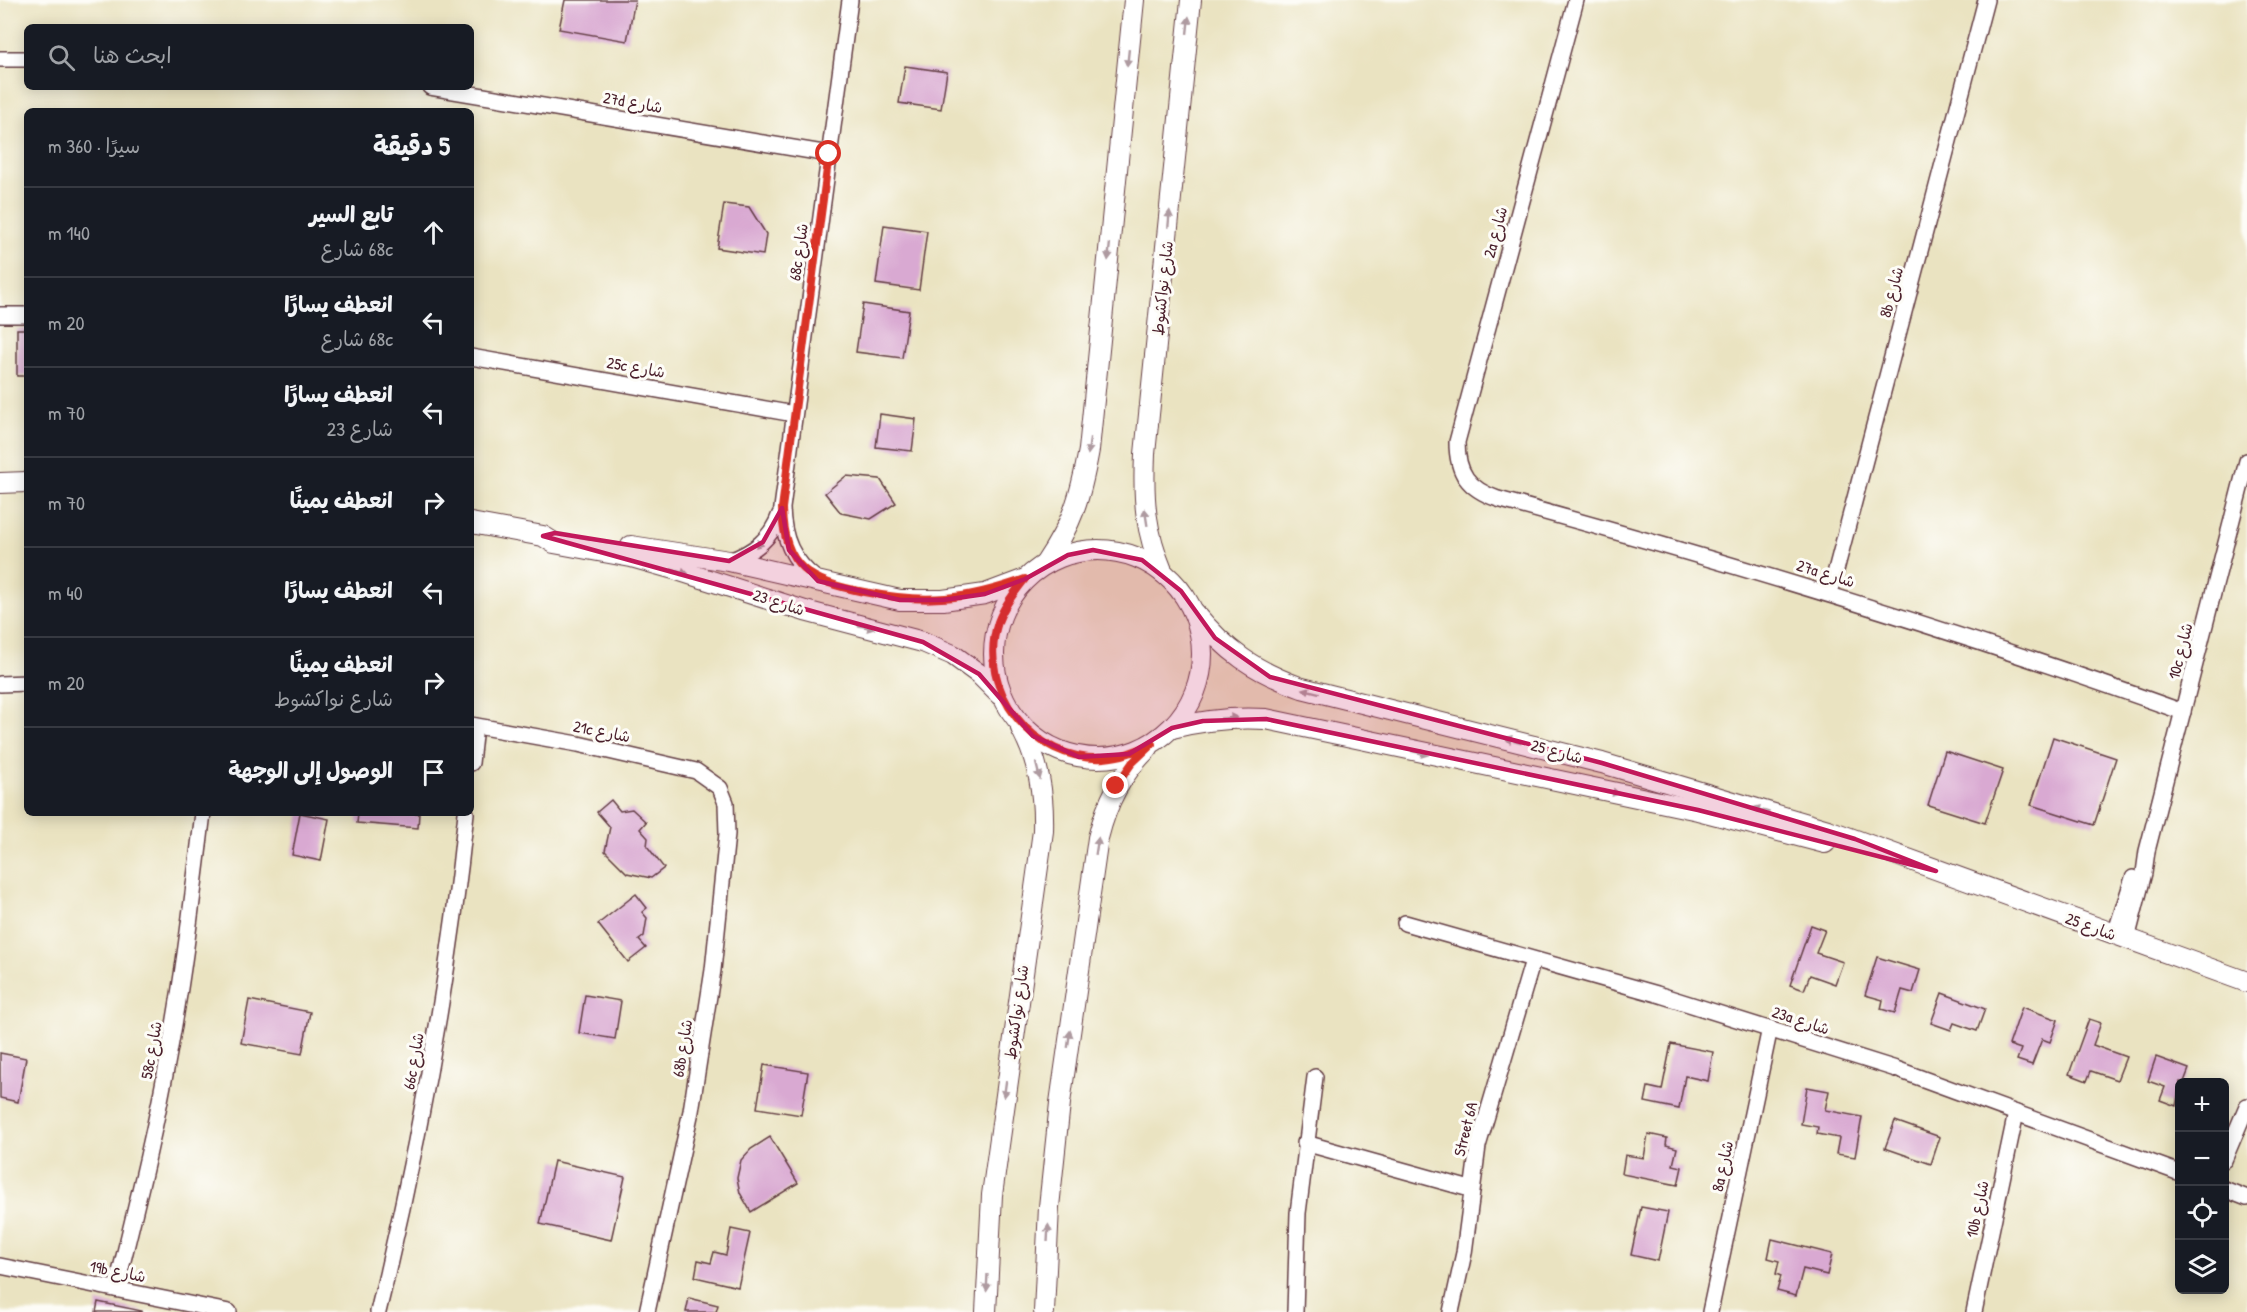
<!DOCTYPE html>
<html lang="ar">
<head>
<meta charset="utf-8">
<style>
  body { margin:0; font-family:"Patrick Hand","Playpen Sans Arabic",sans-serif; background:#20242c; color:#f1f3f6; direction:rtl }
  .controls { position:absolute; right:18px; bottom:18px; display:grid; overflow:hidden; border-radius:9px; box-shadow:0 3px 15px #0003 }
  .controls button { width:54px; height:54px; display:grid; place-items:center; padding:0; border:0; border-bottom:2px solid #363941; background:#171b24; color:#f1f3f6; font:30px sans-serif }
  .stop { position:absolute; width:18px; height:18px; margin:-14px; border:4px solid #d93025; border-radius:50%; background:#fff }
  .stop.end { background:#d93025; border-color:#fff; box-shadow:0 2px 6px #0008 }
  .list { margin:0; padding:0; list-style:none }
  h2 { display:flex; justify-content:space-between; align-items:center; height:78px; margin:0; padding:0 24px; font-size:26px }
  h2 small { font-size:20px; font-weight:400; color:#9ea1a6 }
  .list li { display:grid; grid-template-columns:39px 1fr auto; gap:18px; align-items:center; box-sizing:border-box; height:90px; padding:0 24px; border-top:2px solid #363941 }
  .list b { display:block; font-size:22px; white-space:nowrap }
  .list p { margin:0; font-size:20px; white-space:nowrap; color:#9ea1a6 }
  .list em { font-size:20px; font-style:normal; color:#9ea1a6 }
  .icon { flex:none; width:33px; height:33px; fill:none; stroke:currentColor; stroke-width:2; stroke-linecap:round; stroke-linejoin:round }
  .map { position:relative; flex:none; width:2247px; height:1312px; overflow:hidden; direction:ltr }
  .search { position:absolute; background:#171b24; box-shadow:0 3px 15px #0003; left:24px; top:24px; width:450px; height:66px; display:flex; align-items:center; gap:15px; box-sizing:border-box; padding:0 21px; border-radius:9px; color:#9ea1a6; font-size:22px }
  .panel { position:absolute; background:#171b24; box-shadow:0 3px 15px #0003; left:24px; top:108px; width:450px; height:708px; border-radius:9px; direction:rtl }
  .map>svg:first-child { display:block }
</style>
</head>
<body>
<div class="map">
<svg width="2247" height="1312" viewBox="0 0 2247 1312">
  <rect width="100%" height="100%" fill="#fdfcf7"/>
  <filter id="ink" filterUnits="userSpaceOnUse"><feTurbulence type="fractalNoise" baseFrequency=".0167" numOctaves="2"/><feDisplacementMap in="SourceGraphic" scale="12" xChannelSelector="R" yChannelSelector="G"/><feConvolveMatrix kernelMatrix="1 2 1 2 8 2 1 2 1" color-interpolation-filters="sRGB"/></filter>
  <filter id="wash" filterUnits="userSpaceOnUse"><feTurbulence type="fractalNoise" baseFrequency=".008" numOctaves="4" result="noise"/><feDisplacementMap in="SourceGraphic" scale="24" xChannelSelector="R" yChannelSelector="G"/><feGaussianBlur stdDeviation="1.35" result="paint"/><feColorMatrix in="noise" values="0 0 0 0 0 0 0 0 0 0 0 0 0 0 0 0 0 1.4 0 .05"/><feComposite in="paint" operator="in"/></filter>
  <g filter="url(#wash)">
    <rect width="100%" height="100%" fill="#eae3c1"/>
    <g id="blocks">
      <!-- building -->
      <g fill="#d9a9d2">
        <path d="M565,0H635L627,41L559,29Z"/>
        <path d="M905,66L947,72L941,109L899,103Z"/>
        <path d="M724,204L749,207L766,234L763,255L717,248Z"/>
        <path d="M884,225L927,231L919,290L876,284Z"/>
        <path d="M863,304L909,311L902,358L856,352Z"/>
        <rect x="17" y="329" width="10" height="47"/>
        <path d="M880,414L916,419L912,451L876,447Z"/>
        <path d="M846,476L880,479L896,503L871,519L841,513L825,493Z"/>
        <path d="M2053,737L2116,758L2094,825L2031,805Z"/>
        <path d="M1945,751L2003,770L1985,823L1928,805Z"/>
        <path d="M611,800L620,811L632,809L646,822L640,829L648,838L647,846L664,868L651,878L627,873L605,851L610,827L597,812Z"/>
        <path d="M300,813L329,819L321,861L292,855Z"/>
        <path d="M358,813H419L418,828L357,823Z"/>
        <path d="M636,894L647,908L642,912L647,918L644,936L639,940L646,948L628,962L598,924Z"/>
        <path d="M1811,925L1825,930L1816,953L1843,962L1835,984L1810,975L1804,990L1790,985Z"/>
        <path d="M1877,957L1920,970L1913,993L1902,990L1895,1013L1881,1009L1883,1000L1865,995Z"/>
        <path d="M1942,993L1985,1009L1977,1031L1954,1023L1951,1030L1931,1023Z"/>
        <path d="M585,995L621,1001L615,1039L579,1033Z"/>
        <path d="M249,1000L310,1012L302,1054L241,1043Z"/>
        <path d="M2022,1007L2058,1020L2050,1042L2042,1039L2032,1065L2017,1060L2021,1049L2009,1045Z"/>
        <path d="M2089,1019L2101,1023L2093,1045L2126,1057L2117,1080L2091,1071L2087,1081L2069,1074Z"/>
        <path d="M1671,1044L1713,1052L1708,1081L1685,1076L1679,1109L1645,1102L1648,1087L1662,1090Z"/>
        <path d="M0,1053L26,1058L18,1102L0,1098Z"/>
        <path d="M2156,1057L2189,1069L2184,1082H2180L2176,1106L2160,1100L2165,1087L2148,1081Z"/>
        <path d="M764,1065L808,1072L801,1115L757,1108Z"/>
        <path d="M1807,1087L1829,1091L1825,1110L1862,1117L1855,1157L1836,1154L1839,1138L1817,1134L1818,1127L1801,1124Z"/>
        <path d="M1895,1121L1940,1137L1931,1164L1885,1148Z"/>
        <path d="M1648,1134L1667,1138L1666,1145L1677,1148L1673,1165L1682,1167L1678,1185L1622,1174L1625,1155L1644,1158Z"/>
        <path d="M770,1137L798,1183L751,1212L740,1193L737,1178L741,1160L751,1149Z"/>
        <path d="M554,1161L625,1177L611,1240L540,1224Z"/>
        <path d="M1641,1207L1668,1212L1658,1261L1631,1255Z"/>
        <path d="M731,1229L750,1233L738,1287L695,1277L698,1260L711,1263L714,1252L726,1255Z"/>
        <path d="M1772,1239L1832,1254L1827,1275L1803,1269L1796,1296L1777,1291L1781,1276L1776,1274L1779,1261L1768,1258Z"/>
        <path d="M689,1298L718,1305L716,1312H686Z"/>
        <path d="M98,1302L142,1311V1312H96Z"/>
      </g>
    </g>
  </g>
  <g filter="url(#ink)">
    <use href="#blocks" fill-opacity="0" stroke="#623c42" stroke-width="1.5"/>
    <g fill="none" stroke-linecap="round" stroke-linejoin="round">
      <defs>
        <g id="minor">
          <path d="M1576,0L1457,442C1457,473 1468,489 1498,499C1729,562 1958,631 2183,712"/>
          <path d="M0,59H27"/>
          <path d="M430,87L829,154"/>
          <path d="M0,315H27"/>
          <path d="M471,357L794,414"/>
          <path d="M729,561C754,552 771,539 780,514"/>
          <path d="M816,579C792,560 783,539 782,508L850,0"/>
          <path d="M1830,593L1986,0"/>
          <path d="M0,684L27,683"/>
          <path d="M471,725L578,744L696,771L720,788L726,803L727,834L713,970L691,1111L647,1312"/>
          <path d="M471,763L475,726"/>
          <path d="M1405,923L1657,994L1896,1069L2180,1173"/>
          <path d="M2115,934L2133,878"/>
          <path d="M2127,939L2144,873L2147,851L2247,461"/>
          <path d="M1305,1143L1470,1189"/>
          <path d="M2224,1160L2247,1106"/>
          <path d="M2224,1189L2247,1198"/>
          <path d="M0,1266L229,1312"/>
          <path d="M116,1289C135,1211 155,1133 169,1053C184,973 193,893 203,813"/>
          <path d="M378,1312C418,1148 449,982 466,813"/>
          <path d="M1295,1312L1298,1213L1315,1077"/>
          <path d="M1451,1312L1464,1253L1478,1146L1533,960"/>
          <path d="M1710,1312L1770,1028"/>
          <path d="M1974,1312L2016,1113"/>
        </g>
        <g id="tertiary">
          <path d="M0,483L27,482"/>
          <path d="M471,523L543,536L554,543L631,557L677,570L805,611L923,642L953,655L979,674L1000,695"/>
          <path d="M631,546L729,561L900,600H943L985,594L1025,579"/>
          <circle cx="1098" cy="654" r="104"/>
          <path d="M1045,564C1073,522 1080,499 1089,450L1134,0"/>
          <path d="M1163,573C1145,530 1143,500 1145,454L1191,0"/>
          <path d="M1194,612C1226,651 1254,671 1302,688L1602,763L1828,830L2247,982"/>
          <path d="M1172,728C1204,720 1233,717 1266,719L1698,810L1825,843"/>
          <path d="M986,1312L992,1195L1043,831C1044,794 1039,761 1021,728"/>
          <path d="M1044,1312L1049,1207L1060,1103L1098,838C1107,802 1121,774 1148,748"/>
        </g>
      </defs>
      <!-- minor casing -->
      <use href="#minor" stroke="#623c42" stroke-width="18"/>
      <!-- tertiary casing -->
      <use href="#tertiary" stroke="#623c42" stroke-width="22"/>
      <!-- minor -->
      <use href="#minor" stroke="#fff" stroke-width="15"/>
      <!-- tertiary -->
      <use href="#tertiary" stroke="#fff" stroke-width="20"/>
    </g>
    <!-- one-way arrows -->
    <defs><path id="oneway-solid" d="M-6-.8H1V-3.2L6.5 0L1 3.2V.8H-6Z" transform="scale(1.5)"/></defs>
    <g fill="#ae9aa0">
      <use href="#oneway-solid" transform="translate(1188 25) rotate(-84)"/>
      <use href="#oneway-solid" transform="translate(1128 58) rotate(96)"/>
      <use href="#oneway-solid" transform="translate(1169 219) rotate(-85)"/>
      <use href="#oneway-solid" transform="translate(1109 252) rotate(96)"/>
      <use href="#oneway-solid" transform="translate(1089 446) rotate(97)"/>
      <use href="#oneway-solid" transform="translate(1146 517) rotate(-99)"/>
      <use href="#oneway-solid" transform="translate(762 541) rotate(135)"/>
      <use href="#oneway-solid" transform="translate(680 571) rotate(16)"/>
      <use href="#oneway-solid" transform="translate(866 627) rotate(13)"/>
      <use href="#oneway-solid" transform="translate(1311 691) rotate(-166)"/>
      <use href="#oneway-solid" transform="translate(1229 718) rotate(-4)"/>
      <use href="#oneway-solid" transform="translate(1513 740) rotate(-165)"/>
      <use href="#oneway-solid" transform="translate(1420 753) rotate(13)"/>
      <use href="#oneway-solid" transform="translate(1038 771) rotate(76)"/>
      <use href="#oneway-solid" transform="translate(1611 792) rotate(12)"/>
      <use href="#oneway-solid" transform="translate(1761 810) rotate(-163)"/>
      <use href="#oneway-solid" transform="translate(1097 846) rotate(-81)"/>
      <use href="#oneway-solid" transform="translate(1069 1039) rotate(-82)"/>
      <use href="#oneway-solid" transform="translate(1005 1089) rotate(98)"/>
      <use href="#oneway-solid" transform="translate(1048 1233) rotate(-87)"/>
      <use href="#oneway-solid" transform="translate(987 1283) rotate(93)"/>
    </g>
  </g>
  <g fill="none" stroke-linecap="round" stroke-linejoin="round" filter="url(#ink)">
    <!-- route -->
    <path stroke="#d93025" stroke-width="8" d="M829,154L782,508C783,568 811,582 864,592C925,604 967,600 1025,579C1014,593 1004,606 998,622C976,690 1033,762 1104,758C1121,757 1136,751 1152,744L1132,763L1116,786"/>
  </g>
  <!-- marked area -->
  <path fill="#c2185b" fill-opacity="0.2" stroke="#c2185b" stroke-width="4.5" stroke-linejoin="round" d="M782,508L789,550L818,581L900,600H943L985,594L1025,579L1068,555L1093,550L1142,560L1181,591L1215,638L1270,677L1602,763L1855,839L1936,871L1698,810L1266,719L1203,721L1172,728L1129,754L1079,757L1033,736L979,674L923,642L543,536L555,533L729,561L763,542Z"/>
  <g text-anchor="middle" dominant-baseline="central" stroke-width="6" stroke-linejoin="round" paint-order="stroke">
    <!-- street labels -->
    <g font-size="16" fill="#4a1f2b" stroke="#fdfcf7">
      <text transform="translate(633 102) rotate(10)">27d شارع</text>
      <text transform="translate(1495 232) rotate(-75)">2a شارع</text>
      <text transform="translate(798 252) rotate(-82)">68c شارع</text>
      <text transform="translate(1162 288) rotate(-84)">شارع نواكشوط</text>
      <text transform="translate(1891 292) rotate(-75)">8b شارع</text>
      <text transform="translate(636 367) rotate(10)">25c شارع</text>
      <text transform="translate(1826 573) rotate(17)">27a شارع</text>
      <text transform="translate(779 602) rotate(18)">شارع 23</text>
      <text transform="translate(2180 651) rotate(-76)">10c شارع</text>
      <text transform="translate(602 731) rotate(11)">21c شارع</text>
      <text transform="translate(1557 751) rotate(15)">شارع 25</text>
      <text transform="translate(2091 926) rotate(20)">شارع 25</text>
      <text transform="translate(1016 1012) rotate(-82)">شارع نواكشوط</text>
      <text transform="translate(1801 1020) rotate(18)">23a شارع</text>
      <text transform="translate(682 1048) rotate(-81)">68b شارع</text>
      <text transform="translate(151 1050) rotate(-80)">58c شارع</text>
      <text transform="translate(413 1061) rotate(-80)">66c شارع</text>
      <text transform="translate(1465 1129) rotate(-76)">Street 6A</text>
      <text transform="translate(1722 1166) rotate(-78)">8a شارع</text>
      <text transform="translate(1977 1209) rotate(-78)">10b شارع</text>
      <text transform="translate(118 1271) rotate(11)">19b شارع</text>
    </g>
  </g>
</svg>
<div class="controls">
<button>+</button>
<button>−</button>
<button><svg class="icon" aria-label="locate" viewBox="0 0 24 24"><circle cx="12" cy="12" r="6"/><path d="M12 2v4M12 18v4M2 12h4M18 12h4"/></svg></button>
<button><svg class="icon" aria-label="layers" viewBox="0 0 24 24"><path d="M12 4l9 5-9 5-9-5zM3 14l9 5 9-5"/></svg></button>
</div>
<div class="stop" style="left:829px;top:154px"></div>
<div class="stop end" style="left:1116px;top:786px"></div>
<div class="search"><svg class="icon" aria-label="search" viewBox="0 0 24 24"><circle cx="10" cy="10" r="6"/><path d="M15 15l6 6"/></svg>ابحث هنا</div>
<section class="panel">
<h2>5 دقيقة<small>سيرًا · 360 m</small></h2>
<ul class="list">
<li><svg class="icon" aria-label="ahead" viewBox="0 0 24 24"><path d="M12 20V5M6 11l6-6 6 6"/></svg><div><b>تابع السير</b><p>68c شارع</p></div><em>140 m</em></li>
<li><svg class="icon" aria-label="left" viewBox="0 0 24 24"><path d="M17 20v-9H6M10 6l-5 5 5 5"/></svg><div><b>انعطف يسارًا</b><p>68c شارع</p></div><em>20 m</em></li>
<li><svg class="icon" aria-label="left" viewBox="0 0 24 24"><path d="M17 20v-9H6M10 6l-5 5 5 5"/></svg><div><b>انعطف يسارًا</b><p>شارع 23</p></div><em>70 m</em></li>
<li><svg class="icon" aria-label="right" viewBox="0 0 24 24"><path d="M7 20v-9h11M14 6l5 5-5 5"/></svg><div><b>انعطف يمينًا</b></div><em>70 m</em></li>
<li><svg class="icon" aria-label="left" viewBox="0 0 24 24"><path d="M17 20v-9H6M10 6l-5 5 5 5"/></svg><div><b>انعطف يسارًا</b></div><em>40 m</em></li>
<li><svg class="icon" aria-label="right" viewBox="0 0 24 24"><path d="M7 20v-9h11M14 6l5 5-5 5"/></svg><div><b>انعطف يمينًا</b><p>شارع نواكشوط</p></div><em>20 m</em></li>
<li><svg class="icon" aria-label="arrive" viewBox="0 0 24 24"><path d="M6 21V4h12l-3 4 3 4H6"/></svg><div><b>الوصول إلى الوجهة</b></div></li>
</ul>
</section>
</div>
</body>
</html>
